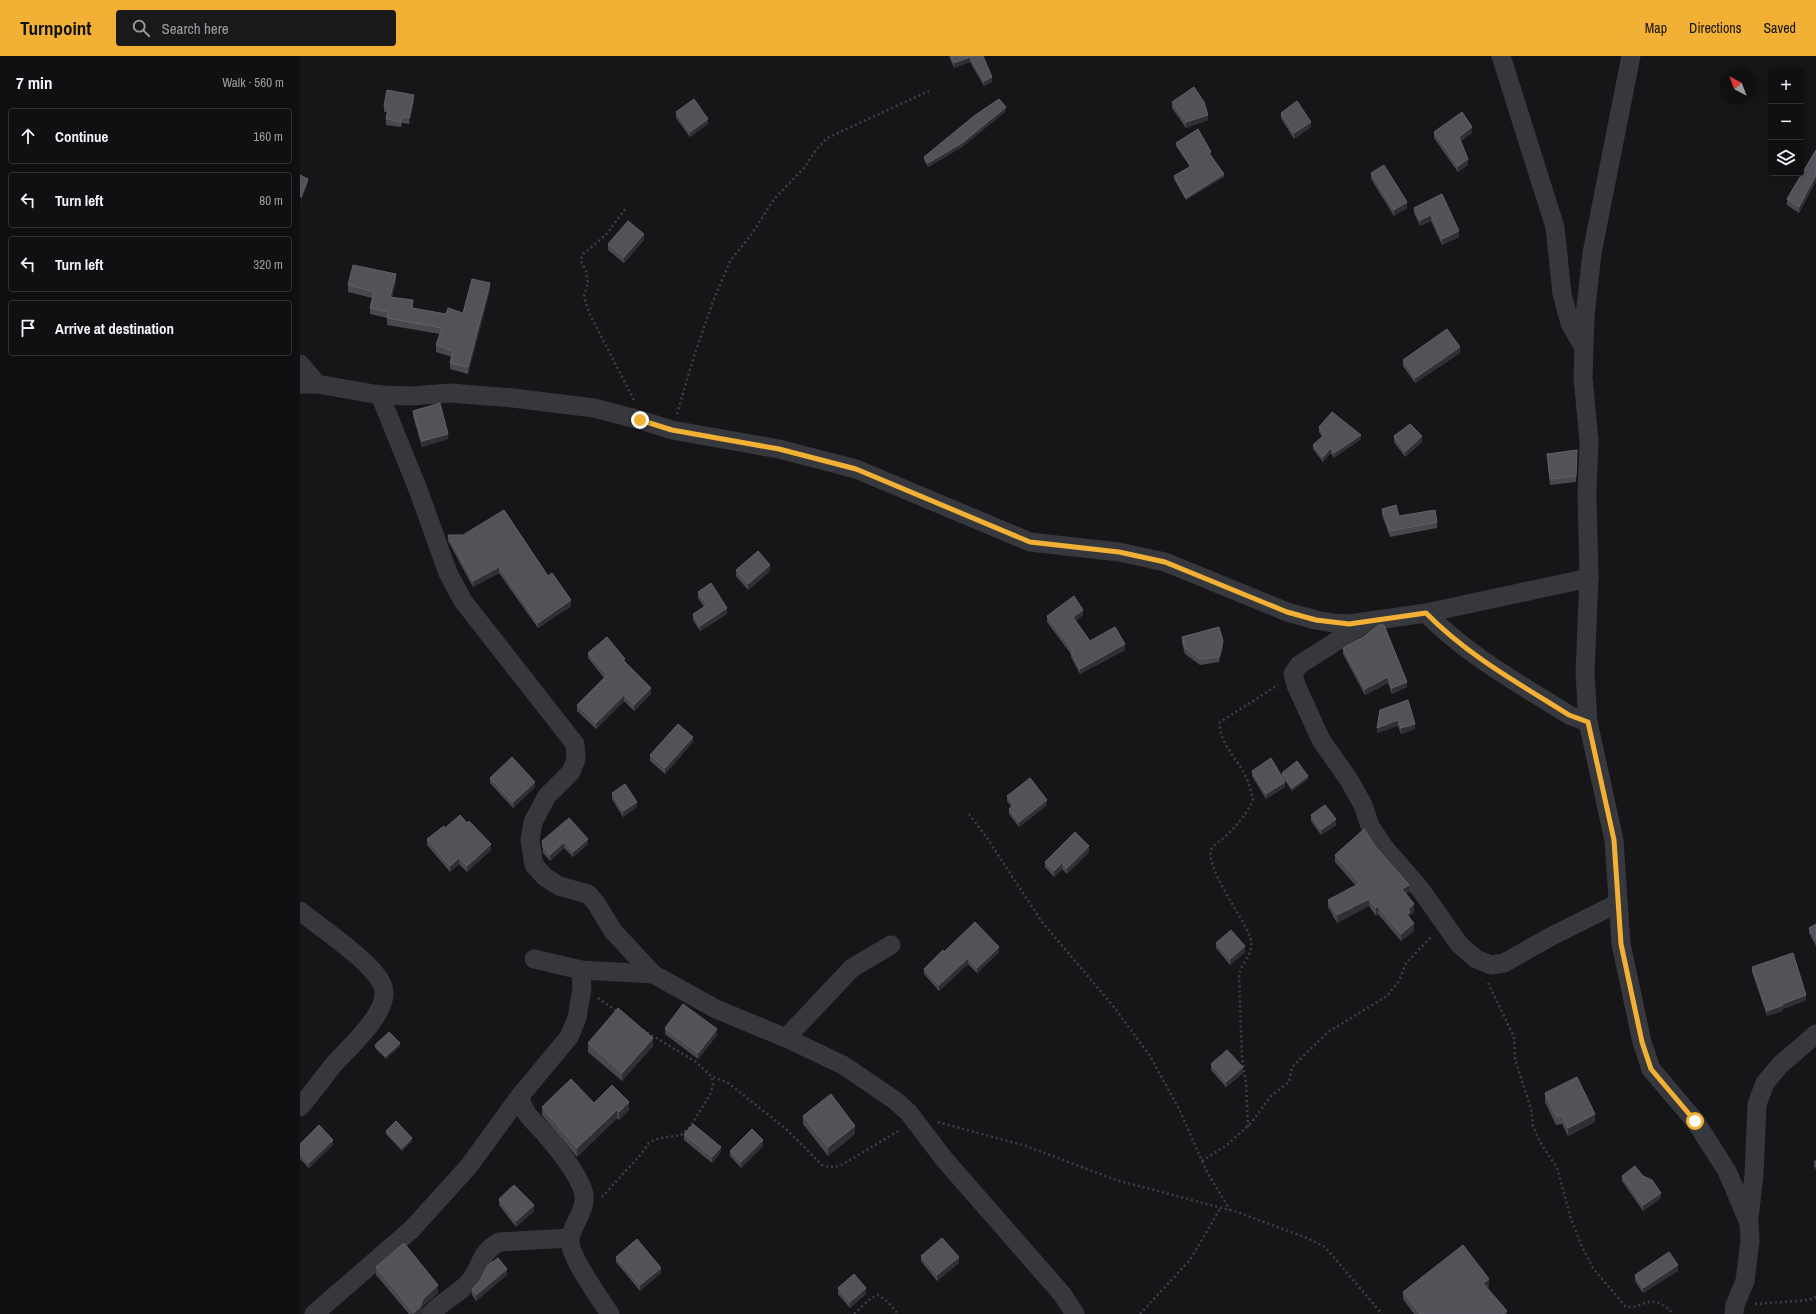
<!DOCTYPE html>
<html lang="en">
<head>
<meta charset="utf-8">
<style>
  body { margin:0; font-family:"Archivo Narrow",sans-serif; background:#19191b; color:#f1f3f6 }
  .controls { position:absolute; right:12px; top:12px; display:grid; overflow:hidden; border-radius:4px; box-shadow:0 2px 6px #0003 }
  .controls button { width:36px; height:36px; display:grid; place-items:center; padding:0; border:0; border-bottom:1px solid #303032; background:#101012; color:#f1f3f6; font:20px sans-serif }
  .compass { position:absolute; left:1420px; top:12px; width:36px; height:36px; border-radius:50%; background:#101012; box-shadow:0 2px 6px #0003; rotate:318deg }
  .stop { position:absolute; width:12px; height:12px; margin:-9px; border:3px solid #f2b134; border-radius:50%; background:#fff }
  .stop.end { background:#f2b134; border-color:#fff; box-shadow:0 1px 4px #0008 }
  .list { margin:0; padding:0; list-style:none }
  h2 { display:flex; justify-content:space-between; align-items:center; height:52px; margin:0; padding:0 16px; font-size:17px }
  h2 small { font-size:13px; font-weight:400; color:#9c9d9f }
  .list li { display:grid; grid-template-columns:26px 1fr auto; gap:12px; align-items:center; box-sizing:border-box; height:56px; margin:0 8px 8px; padding:0 8px; border:1px solid #303032; border-radius:4px }
  .list b { display:block; font-size:15px; white-space:nowrap }
  .list em { font-size:13px; font-style:normal; color:#9c9d9f }
  .icon { flex:none; width:22px; height:22px; fill:none; stroke:currentColor; stroke-width:2; stroke-linecap:round; stroke-linejoin:round }
  .map { position:relative; flex:none; width:1516px; height:1258px; overflow:hidden }
  header { display:flex; align-items:center; gap:24px; box-sizing:border-box; height:56px; padding:0 20px; background:#f2b134; color:#111 }
  header strong { font-size:19px }
  nav { display:flex; gap:22px; margin-inline-start:auto; font-size:14px }
  .search { width:280px; height:36px; background:#19191b; display:flex; align-items:center; gap:10px; box-sizing:border-box; padding:0 14px; border-radius:4px; color:#9c9d9f; font-size:15px }
  main { display:flex }
  aside { flex:1; background:#101012 }
  .map>svg:first-child { display:block }
</style>
</head>
<body>
<header>
<strong>Turnpoint</strong>
<div class="search"><svg class="icon" aria-label="search" viewBox="0 0 24 24"><circle cx="10" cy="10" r="6"/><path d="M15 15l6 6"/></svg>Search here</div>
<nav><a>Map</a><a>Directions</a><a>Saved</a></nav>
</header>
<main>
<aside>
<h2>7 min<small>Walk · 560 m</small></h2>
<ul class="list">
<li><svg class="icon" aria-label="ahead" viewBox="0 0 24 24"><path d="M12 20V5M6 11l6-6 6 6"/></svg><div><b>Continue</b></div><em>160 m</em></li>
<li><svg class="icon" aria-label="left" viewBox="0 0 24 24"><path d="M17 20v-9H6M10 6l-5 5 5 5"/></svg><div><b>Turn left</b></div><em>80 m</em></li>
<li><svg class="icon" aria-label="left" viewBox="0 0 24 24"><path d="M17 20v-9H6M10 6l-5 5 5 5"/></svg><div><b>Turn left</b></div><em>320 m</em></li>
<li><svg class="icon" aria-label="arrive" viewBox="0 0 24 24"><path d="M6 21V4h12l-3 4 3 4H6"/></svg><div><b>Arrive at destination</b></div></li>
</ul>
</aside>
<div class="map">
<svg width="1516" height="1258" viewBox="0 0 1516 1258">
  <rect width="100%" height="100%" fill="#161618"/>
  <g fill="none" stroke-linecap="round" stroke-linejoin="round">
    <!-- path -->
    <g stroke="#3d3f44" stroke-width="2.5" stroke-dasharray="2 3" stroke-linecap="butt">
      <path d="M325,153L306,179L282,199L281,205L286,215L288,227L284,240L289,257L334,344"/>
      <path d="M377,358L394,300L414,243L430,205L451,179L474,143L504,112L516,94L527,82L629,35"/>
      <path d="M669,758L687,782L742,866L814,951L850,1000L880,1055L907,1116L930,1154"/>
      <path d="M1188,927L1214,981L1215,1003L1231,1053L1233,1070L1240,1086L1257,1112L1271,1163L1282,1191L1293,1212L1325,1250C1343,1256 1348,1232 1374,1258"/>
      <path d="M298,942L318,956"/>
      <path d="M343,974L396,1006L411,1020L428,1027L485,1072L522,1109L529,1111L540,1110L600,1074"/>
      <path d="M638,1066L726,1090L816,1124L937,1156L1007,1182L1025,1191L1082,1258"/>
      <path d="M948,1071L946,1027L942,1001L939,920C941,905 956,897 950,881C944,862 903,810 912,792C914,788 920,785 924,782C936,770 947,759 953,743C951,735 949,727 945,719C937,702 918,686 920,666L978,629"/>
      <path d="M902,1105L927,1089L952,1066L971,1040L989,1026L992,1011L1028,976L1087,940L1099,925L1106,907L1132,880"/>
      <path d="M302,1141L342,1097L349,1087L356,1083L381,1079L390,1071L411,1037L413,1028L411,1020"/>
      <path d="M1455,1248L1509,1244L1516,1241"/>
      <path d="M554,1258L571,1242L578,1239L588,1246L598,1258"/>
      <path d="M840,1258L890,1204L920,1153"/>
    </g>
    <!-- minor -->
    <g stroke="#37383d" stroke-width="19">
      <path d="M1201,0L1255,171L1262,238L1270,267L1283,290"/>
      <path d="M1331,0L1292,197L1285,260L1283,322L1289,385L1287,438L1289,522L1285,617L1288,666L1314,784L1321,888L1342,986L1351,1013L1395,1065L1427,1115L1449,1167L1450,1185L1445,1225L1435,1249L1434,1258"/>
      <path d="M0,308L17,328"/>
      <path d="M0,328H17L80,339L112,340L150,337L213,342L294,352L340,364L372,374L479,393L556,413L730,486L819,496L865,506L987,556L1016,564L1033,567L1049,568L1126,557L1289,522"/>
      <path d="M80,339L119,436L148,517L163,545L275,688L276,703L271,716L247,740L233,766L230,784L234,809L245,821L259,830L288,838L296,847L313,875L353,918L416,953L486,982L543,1009L596,1045L609,1057L644,1103L762,1238L775,1258"/>
      <path d="M1126,557C1168,600 1220,628 1269,659L1288,666"/>
      <path d="M1065,567L999,609L993,618L996,629L1021,684L1049,724L1063,749L1070,770L1083,790L1121,834L1159,888L1176,903L1191,909L1204,907L1250,881L1318,847"/>
      <path d="M0,855C21,872 71,905 82,928C94,953 49,991 34,1008C23,1022 12,1037 0,1051"/>
      <path d="M234,903L281,914L353,918"/>
      <path d="M281,914L282,932L277,962L269,981L220,1040C222,1057 236,1067 246,1079C258,1093 278,1118 283,1135C289,1152 271,1169 270,1184C269,1201 300,1242 310,1258"/>
      <path d="M486,982L552,912L591,889"/>
      <path d="M1449,1162L1454,1119L1457,1048L1465,1027L1480,1009L1516,978"/>
      <path d="M14,1258L112,1173L169,1110L220,1040"/>
      <path d="M131,1258C142,1245 159,1238 170,1225C182,1210 179,1197 199,1186L270,1182"/>
    </g>
  </g>
  <!-- wall -->
  <g fill="#47494d">
    <path d="M649,0H683L692,26L684,30L670,6L654,12Z"/>
    <path d="M114,45L109,68L102,67L101,71L86,69V63L87,56H84V50Z"/>
    <path d="M872,46L908,64L886,72L872,52Z"/>
    <path d="M706,55L662,91L628,111L624,104V101Z"/>
    <path d="M376,56L408,68L390,81L376,62Z"/>
    <path d="M981,57L1011,71L994,83L981,62Z"/>
    <path d="M1134,76L1172,77L1161,85L1168,109L1158,116L1134,82Z"/>
    <path d="M876,87L911,99L924,121L886,144L874,123V120L890,111L876,90Z"/>
    <path d="M1516,94V125L1499,157L1487,149V143Z"/>
    <path d="M1071,117L1107,152L1094,160L1071,123Z"/>
    <path d="M1142,138L1159,181L1142,189L1131,165L1120,170L1114,157V152Z"/>
    <path d="M344,184L324,207L308,194V188Z"/>
    <path d="M96,225L92,241L113,252L146,258L163,257L190,234L168,318L150,313V307L152,301L136,296V289L140,278L87,269V262L70,258V252L72,242L48,236V229Z"/>
    <path d="M1160,297L1115,327L1103,310V304Z"/>
    <path d="M113,355L148,383L122,391L113,360Z"/>
    <path d="M1019,371L1061,383L1034,402L1031,397L1023,406L1013,393V389L1022,381L1019,376Z"/>
    <path d="M1094,380L1122,386L1105,401L1094,386Z"/>
    <path d="M1277,394L1276,426L1250,429L1247,398Z"/>
    <path d="M1082,453L1099,460L1137,466V472L1090,481L1082,459Z"/>
    <path d="M148,479L248,520L271,550L238,572L199,517L173,531L148,485Z"/>
    <path d="M436,514L470,515L448,534L436,520Z"/>
    <path d="M398,536L427,558L400,575L393,564V558L404,551L398,542Z"/>
    <path d="M783,559L775,565L790,585L825,594L780,618L771,601V598L747,566V560Z"/>
    <path d="M882,581L923,591L919,606L900,609L885,598L882,587Z"/>
    <path d="M1043,592L1107,631L1092,638L1088,627L1065,639L1043,598Z"/>
    <path d="M288,597L325,605L351,638L334,655L324,645L296,673L277,655V649L304,622L288,602Z"/>
    <path d="M1080,654L1115,673L1101,678L1098,670L1077,677Z"/>
    <path d="M393,686L365,718L350,705V699Z"/>
    <path d="M952,715L982,720V717L1008,723L992,735L982,720L985,731L966,743L952,720Z"/>
    <path d="M190,722L235,731L213,752L190,727Z"/>
    <path d="M312,737L337,751L323,761L312,743Z"/>
    <path d="M707,740L747,749L719,771L709,758V753L711,751L707,745Z"/>
    <path d="M1011,759L1036,769L1021,779L1011,765Z"/>
    <path d="M145,772L191,794L167,816L159,808L150,816L127,789V783Z"/>
    <path d="M242,785L288,788L273,801L264,792L250,805L243,797Z"/>
    <path d="M1075,790L1109,836L1106,838L1114,856L1110,859V862L1114,875L1101,885L1078,858L1076,860L1069,850L1037,867L1028,851V844L1056,830L1035,806V799Z"/>
    <path d="M789,796L767,818L762,813L754,821L745,811V806Z"/>
    <path d="M1516,868V890L1509,877V872Z"/>
    <path d="M916,887L945,896L930,909L916,892Z"/>
    <path d="M644,896H699L677,917L668,908L639,935L624,918V913Z"/>
    <path d="M1452,911L1506,944L1483,953V955L1467,960L1452,916Z"/>
    <path d="M365,972L417,979L398,1003L365,978Z"/>
    <path d="M288,987L353,990L322,1025L288,996Z"/>
    <path d="M75,989L100,990L86,1003L75,992Z"/>
    <path d="M911,1008L943,1017L926,1031L911,1014Z"/>
    <path d="M1245,1037L1295,1066L1268,1080L1262,1068L1256,1069L1245,1046Z"/>
    <path d="M294,1047L329,1054L319,1064L317,1062L277,1101L242,1059V1051Z"/>
    <path d="M503,1060L555,1078L528,1100L503,1068Z"/>
    <path d="M86,1075L112,1085L102,1095L86,1078Z"/>
    <path d="M384,1078L421,1096L412,1107L384,1084Z"/>
    <path d="M0,1088L33,1089L9,1112L0,1103Z"/>
    <path d="M463,1090L441,1112L430,1100V1095Z"/>
    <path d="M1516,1104V1114L1514,1110V1105Z"/>
    <path d="M1322,1120H1343L1361,1142L1343,1155L1322,1125Z"/>
    <path d="M199,1143L234,1155L216,1171L199,1149Z"/>
    <path d="M621,1200L659,1207L637,1225L621,1205Z"/>
    <path d="M316,1201L361,1217L340,1235L316,1206Z"/>
    <path d="M76,1211L138,1237L123,1250L121,1258H109L76,1219Z"/>
    <path d="M1378,1215L1343,1237L1335,1225V1219Z"/>
    <path d="M207,1219L176,1245L172,1239V1233Z"/>
    <path d="M1189,1230L1187,1232L1207,1258H1114L1103,1243V1236Z"/>
    <path d="M538,1232L566,1238L550,1252L538,1238Z"/>
  </g>
  <!-- shaded-wall -->
  <g fill="#2f3033">
    <path d="M670,1V6L654,12V7Z"/>
    <path d="M692,21V26L684,30V25Z"/>
    <path d="M114,39V45L109,68V62Z"/>
    <path d="M706,51V55L662,91L628,111V107Z"/>
    <path d="M908,59V64L886,72V66Z"/>
    <path d="M408,63V68L390,81V76Z"/>
    <path d="M1011,66V71L994,83V77Z"/>
    <path d="M1172,71V77L1159,86V81Z"/>
    <path d="M1168,103V109L1158,116V110Z"/>
    <path d="M924,118V121L886,144V142Z"/>
    <path d="M1516,119V125L1499,157V151Z"/>
    <path d="M8,123V127L1,145V141Z"/>
    <path d="M1107,146V152L1094,160V154Z"/>
    <path d="M1131,159V165L1120,170V164Z"/>
    <path d="M1159,175V181L1142,189V183Z"/>
    <path d="M344,178V184L324,207V201Z"/>
    <path d="M96,218V225L90,247V241Z"/>
    <path d="M190,227V234L168,318V311Z"/>
    <path d="M1160,291V297L1115,327V322Z"/>
    <path d="M148,378V383L122,391V385Z"/>
    <path d="M1061,379V383L1034,402V397Z"/>
    <path d="M1122,380V386L1105,401V396Z"/>
    <path d="M1031,392V397L1023,406V401Z"/>
    <path d="M470,509V515L448,534V528Z"/>
    <path d="M199,511V517L173,531V525Z"/>
    <path d="M271,544V550L238,572V567Z"/>
    <path d="M427,552V558L400,575V570Z"/>
    <path d="M783,554V559L773,567V561Z"/>
    <path d="M923,585V591L919,606V601Z"/>
    <path d="M825,588V594L780,618V613Z"/>
    <path d="M1088,621V627L1065,639V633Z"/>
    <path d="M1107,626V631L1092,638V632Z"/>
    <path d="M351,632V638L334,655V649Z"/>
    <path d="M324,639V645L296,673V667Z"/>
    <path d="M1098,664V670L1077,677V672Z"/>
    <path d="M1115,668V673L1101,678V672Z"/>
    <path d="M393,681V686L365,718V712Z"/>
    <path d="M1008,720V723L992,735V732Z"/>
    <path d="M235,726V731L213,752V746Z"/>
    <path d="M985,726V731L966,743V738Z"/>
    <path d="M747,744V749L719,771V766Z"/>
    <path d="M337,746V751L323,761V755Z"/>
    <path d="M1036,763V769L1021,779V774Z"/>
    <path d="M288,783V788L273,801V796Z"/>
    <path d="M264,786V792L250,805V799Z"/>
    <path d="M191,788V794L167,816V810Z"/>
    <path d="M789,790V796L767,818V812Z"/>
    <path d="M159,802V808L150,816V810Z"/>
    <path d="M762,807V813L754,821V815Z"/>
    <path d="M1109,829V836L1102,841V833Z"/>
    <path d="M1069,843V850L1037,867V859Z"/>
    <path d="M1114,848V856L1110,859V864L1107,866L1108,853Z"/>
    <path d="M1078,850V858L1076,860V852Z"/>
    <path d="M1114,867V875L1101,885V878Z"/>
    <path d="M945,890V896L930,909V903Z"/>
    <path d="M699,891V896L677,917V912Z"/>
    <path d="M668,902V908L639,935V929Z"/>
    <path d="M1506,939V944L1483,953V955L1467,960V955L1482,948Z"/>
    <path d="M417,973V979L398,1003V997Z"/>
    <path d="M353,982V990L322,1025V1017Z"/>
    <path d="M100,987V990L86,1003V1000Z"/>
    <path d="M943,1011V1017L926,1031V1026Z"/>
    <path d="M329,1046V1054L319,1064V1056Z"/>
    <path d="M317,1054V1062L277,1101V1092Z"/>
    <path d="M1295,1058V1066L1268,1080V1072Z"/>
    <path d="M555,1070V1078L528,1100V1091Z"/>
    <path d="M112,1082V1085L102,1095V1092Z"/>
    <path d="M33,1084V1089L9,1112V1107Z"/>
    <path d="M463,1084V1090L441,1112V1106Z"/>
    <path d="M421,1091V1096L412,1107V1101Z"/>
    <path d="M1361,1137V1142L1343,1155V1149Z"/>
    <path d="M234,1149V1155L216,1171V1165Z"/>
    <path d="M659,1201V1207L637,1225V1219Z"/>
    <path d="M1378,1209V1215L1343,1237V1232Z"/>
    <path d="M361,1212V1217L340,1235V1229Z"/>
    <path d="M207,1213V1219L176,1245V1239Z"/>
    <path d="M1189,1223V1230L1183,1235V1227Z"/>
    <path d="M138,1229V1237L123,1250L121,1258H114V1257L123,1243Z"/>
    <path d="M566,1232V1238L550,1252V1246Z"/>
  </g>
  <!-- building -->
  <g fill="#525359" stroke="#5f6168">
    <path d="M651,0H683L692,21L684,25L670,1L654,7Z"/>
    <path d="M894,31L904,46L908,59L886,66L872,46Z"/>
    <path d="M87,34L114,39L109,62L102,61L101,66L86,63L88,51L84,50Z"/>
    <path d="M394,43L408,63L390,76L376,56Z"/>
    <path d="M699,43L706,51L662,87L628,107L624,101L674,60Z"/>
    <path d="M997,45L1011,66L994,77L981,57Z"/>
    <path d="M1162,56L1172,71L1159,81L1168,103L1158,110L1134,76Z"/>
    <path d="M898,73L911,96L909,97L924,118L886,142L874,120L891,110L876,87Z"/>
    <path d="M1516,94V119L1499,151L1487,143Z"/>
    <path d="M1084,109L1107,146L1094,154L1071,117Z"/>
    <path d="M0,119L8,123L1,141L0,140Z"/>
    <path d="M1142,138L1159,175L1142,183L1131,159L1120,164L1114,152Z"/>
    <path d="M328,165L344,178L324,201L308,188Z"/>
    <path d="M53,209L96,218L90,241L113,244L112,252L146,258L148,252L163,257L172,223L190,227L168,311L150,307L153,295L136,289L142,272L87,262L88,256L70,252L74,236L48,229Z"/>
    <path d="M1147,273L1160,291L1115,322L1103,304Z"/>
    <path d="M140,347L148,378L122,385L113,355Z"/>
    <path d="M1032,356L1061,379L1034,397L1031,392L1023,401L1013,389L1024,379L1019,371Z"/>
    <path d="M1110,368L1122,380L1105,396L1094,380Z"/>
    <path d="M1277,394L1276,420L1250,423L1247,398Z"/>
    <path d="M1096,449L1099,460L1135,454L1137,466L1090,475L1082,453Z"/>
    <path d="M204,454L248,520L252,517L271,544L238,567L199,511L173,525L148,479H163Z"/>
    <path d="M458,495L470,509L448,528L436,514Z"/>
    <path d="M411,527L427,552L400,570L393,558L407,549L398,536Z"/>
    <path d="M774,540L783,554L773,561L790,585L815,571L825,588L780,613L771,596L773,595L747,560Z"/>
    <path d="M1079,569H1084L1107,626L1092,632L1088,621L1065,633L1043,592L1063,581Z"/>
    <path d="M919,571L923,585L919,601L900,603L885,592L882,581Z"/>
    <path d="M307,581L325,603L323,604L351,632L334,649L324,639L296,667L277,649L307,619L288,597Z"/>
    <path d="M1108,644L1115,668L1101,672L1098,664L1077,672L1080,654Z"/>
    <path d="M378,668L393,681L365,712L350,699Z"/>
    <path d="M212,701L235,726L213,746L190,722Z"/>
    <path d="M971,702L985,726L966,738L952,715Z"/>
    <path d="M997,705L1008,720L992,732L982,717Z"/>
    <path d="M730,722L747,744L719,766L709,753L714,749L707,740Z"/>
    <path d="M325,728L337,746L323,755L312,737Z"/>
    <path d="M1025,749L1036,763L1021,774L1011,759Z"/>
    <path d="M160,759L167,767L169,765L191,788L167,810L159,802L150,810L127,783L144,770L145,772Z"/>
    <path d="M269,762L288,783L273,796L264,786L250,799L243,791L242,785Z"/>
    <path d="M1064,773L1075,790L1109,829L1102,833L1114,848L1108,853L1110,856L1107,859L1114,867L1101,878L1078,850L1076,852L1069,843L1037,859L1028,844L1060,827L1035,799Z"/>
    <path d="M775,776L789,790L767,812L762,807L754,815L745,806Z"/>
    <path d="M675,866L699,891L677,912L668,902L639,929L624,913L643,894L644,896Z"/>
    <path d="M1516,868V884L1509,872Z"/>
    <path d="M931,874L945,890L930,903L916,887Z"/>
    <path d="M1493,897L1506,939L1482,948L1483,949L1467,955L1452,911Z"/>
    <path d="M383,948L417,973L398,997L365,972Z"/>
    <path d="M318,952L353,982L322,1017L288,987Z"/>
    <path d="M89,976L100,987L86,1000L75,989Z"/>
    <path d="M927,994L943,1011L926,1026L911,1008Z"/>
    <path d="M1277,1021L1295,1058L1268,1072L1262,1060H1256L1245,1037Z"/>
    <path d="M271,1023L294,1047L312,1029L329,1046L319,1056L317,1054L277,1092L242,1051Z"/>
    <path d="M531,1038L555,1070L528,1091L503,1060Z"/>
    <path d="M96,1065L112,1082L102,1092L86,1075Z"/>
    <path d="M393,1068L421,1091L412,1101L384,1078Z"/>
    <path d="M19,1069L33,1084L9,1107L0,1097V1088Z"/>
    <path d="M452,1073L463,1084L441,1106L430,1095Z"/>
    <path d="M1335,1110L1343,1120L1352,1124L1361,1137L1343,1149L1322,1120Z"/>
    <path d="M214,1129L234,1149L216,1165L199,1143Z"/>
    <path d="M642,1182L659,1201L637,1219L621,1200Z"/>
    <path d="M337,1183L361,1212L340,1229L316,1201Z"/>
    <path d="M104,1187L138,1229L123,1243L120,1251L114,1257L76,1211Z"/>
    <path d="M1163,1189L1189,1223L1183,1227L1207,1255L1203,1258H1120L1103,1236Z"/>
    <path d="M1369,1196L1378,1209L1343,1232L1335,1219Z"/>
    <path d="M198,1202L207,1213L176,1239L172,1233L179,1226L188,1209Z"/>
    <path d="M554,1218L566,1232L550,1246L538,1232Z"/>
  </g>
  <g fill="none" stroke-linecap="round" stroke-linejoin="round">
    <!-- route -->
    <path stroke="#f2b134" stroke-width="5" d="M340,364L372,374L479,393L556,413L730,486L819,496L865,506L987,556L1016,564L1049,568L1126,557C1168,600 1220,628 1269,659L1288,666L1314,784L1321,888L1342,986L1351,1013L1395,1065"/>
  </g>
</svg>
<div class="controls">
<button>+</button>
<button>−</button>
<button><svg class="icon" aria-label="layers" viewBox="0 0 24 24"><path d="M12 4l9 5-9 5-9-5zM3 14l9 5 9-5"/></svg></button>
</div>
<svg class="compass" viewBox="-18 -18 36 36"><path d="M0-13l5 13h-10z" fill="#e53935"/><path d="M0 13l5-13h-10z" fill="#9c9d9f"/></svg>
<div class="stop" style="left:1395px;top:1065px"></div>
<div class="stop end" style="left:340px;top:364px"></div>
</div>
</main>
</body>
</html>
